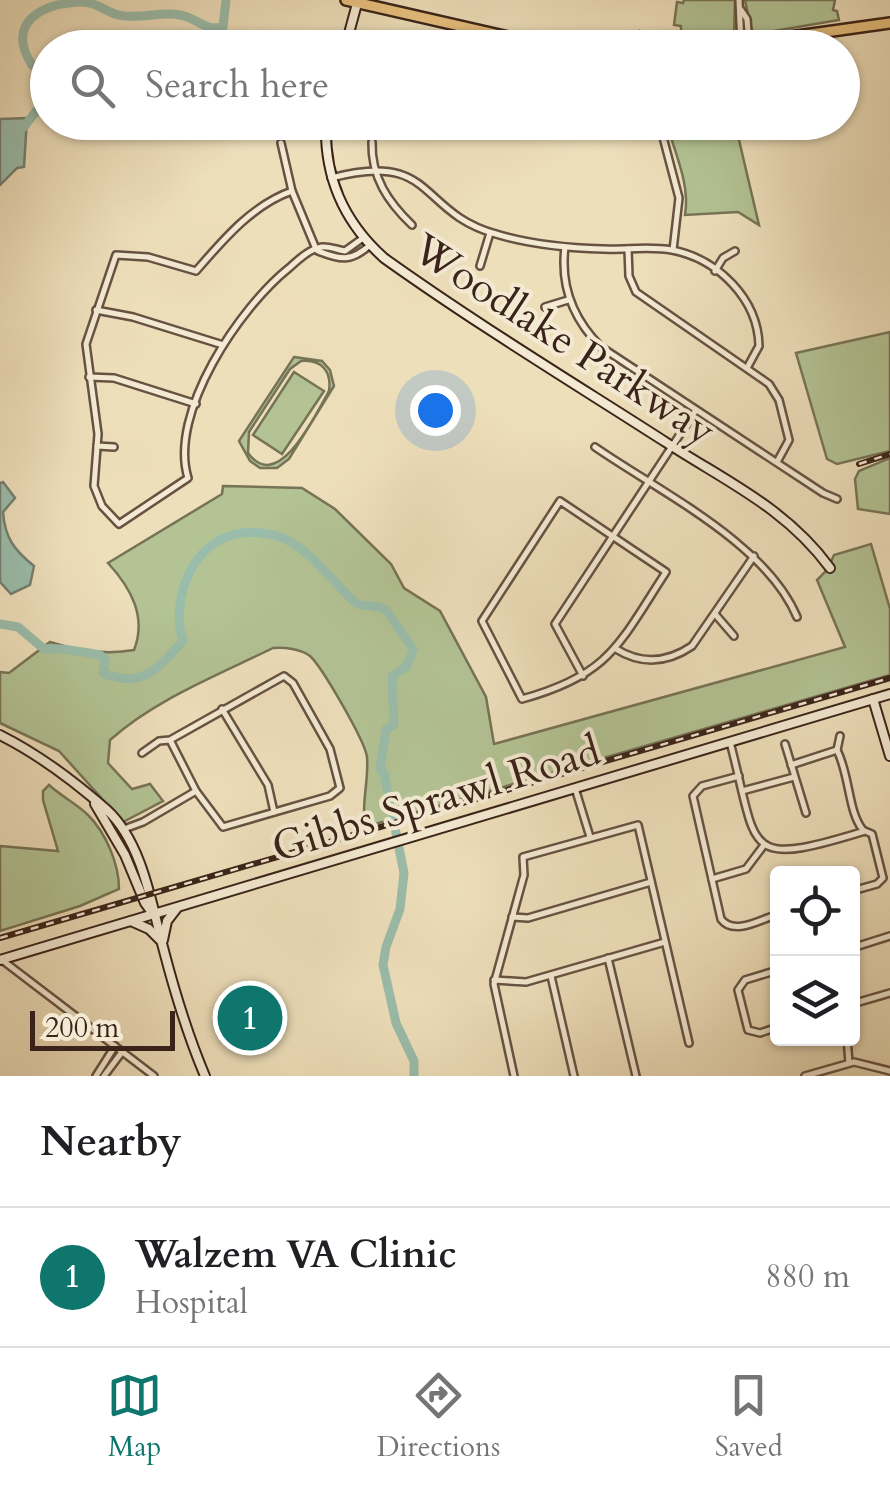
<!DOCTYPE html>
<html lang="en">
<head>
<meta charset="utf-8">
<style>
  body { margin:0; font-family:Cardo,serif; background:#f6f6f6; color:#202124 }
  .controls { position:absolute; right:30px; bottom:30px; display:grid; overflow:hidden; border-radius:10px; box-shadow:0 2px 8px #0004 }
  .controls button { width:90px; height:90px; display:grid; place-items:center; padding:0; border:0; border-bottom:2px solid #e0e0e0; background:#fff; color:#202124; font:50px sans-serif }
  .scale { position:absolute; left:30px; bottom:25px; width:145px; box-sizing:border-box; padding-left:10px; border:5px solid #3a2319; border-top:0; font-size:28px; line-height:35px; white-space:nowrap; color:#3a2319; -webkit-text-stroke:8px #f4ead3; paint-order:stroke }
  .you { position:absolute; left:435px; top:410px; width:35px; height:35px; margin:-25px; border:8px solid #fff; border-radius:50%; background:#1a73e8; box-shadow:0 0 0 15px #1a73e833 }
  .badge { display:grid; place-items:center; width:65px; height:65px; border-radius:50%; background:#0f766e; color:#fff; font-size:32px; font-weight:700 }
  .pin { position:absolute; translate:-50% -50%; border:5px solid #fff; box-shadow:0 2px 10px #0006 }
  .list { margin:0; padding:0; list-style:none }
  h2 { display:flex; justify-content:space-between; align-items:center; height:130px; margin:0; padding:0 40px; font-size:42px }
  h2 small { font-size:32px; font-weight:400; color:#757577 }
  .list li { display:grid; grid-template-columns:65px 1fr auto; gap:30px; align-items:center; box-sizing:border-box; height:140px; padding:0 40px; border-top:2px solid #e0e0e0 }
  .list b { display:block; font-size:38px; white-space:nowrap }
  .list p { margin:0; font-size:32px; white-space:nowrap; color:#757577 }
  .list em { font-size:32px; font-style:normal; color:#757577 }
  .icon { flex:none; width:55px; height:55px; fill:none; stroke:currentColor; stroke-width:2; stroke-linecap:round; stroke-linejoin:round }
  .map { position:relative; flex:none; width:890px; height:1076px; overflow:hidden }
  .search { position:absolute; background:#fff; box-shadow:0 2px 8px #0004; left:30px; right:30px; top:30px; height:110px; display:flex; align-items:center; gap:25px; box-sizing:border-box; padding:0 35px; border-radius:55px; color:#757577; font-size:38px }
  .sheet { height:270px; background:#fff }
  nav { display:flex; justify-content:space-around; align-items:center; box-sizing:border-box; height:140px; border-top:2px solid #e0e0e0; background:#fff; font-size:28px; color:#757577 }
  nav a { display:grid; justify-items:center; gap:5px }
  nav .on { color:#0f766e }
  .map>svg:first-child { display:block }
</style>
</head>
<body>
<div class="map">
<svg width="890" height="1076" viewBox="0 0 890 1076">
  <rect width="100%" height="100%" fill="#eedfbb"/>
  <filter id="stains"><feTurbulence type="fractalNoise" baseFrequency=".002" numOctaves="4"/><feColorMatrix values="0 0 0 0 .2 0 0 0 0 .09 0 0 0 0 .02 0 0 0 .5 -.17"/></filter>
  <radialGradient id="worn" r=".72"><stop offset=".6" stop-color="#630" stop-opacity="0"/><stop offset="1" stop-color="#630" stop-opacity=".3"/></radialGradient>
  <!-- green -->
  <g fill="#b3c394" stroke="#767356" stroke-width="2.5" fill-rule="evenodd">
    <path d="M684,0H735L734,38L670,42L634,39L635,33L639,31L640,35L681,36V26L674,25L677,2L683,3Z"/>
    <path d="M745,0H835L833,10L837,11L839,20L756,34L751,29Z"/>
    <path d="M693,123H735L759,225L738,212L685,215C690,187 677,158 669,131Z"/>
    <path d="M890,332V451L837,464L827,459L796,353Z"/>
    <path d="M294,357L322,361L330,370L334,386L289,459L277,468H260L250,461L239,441ZM301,361C321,359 332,371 329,391C316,414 278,495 248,453L249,432L290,369Z"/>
    <path d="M294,372L324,391L282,454L253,435Z"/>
    <path d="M890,458V514L858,509L855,479L859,471Z"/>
    <path d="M223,486L302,488L335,509L391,564L404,588L440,611L486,697L494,744L845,647L817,580L827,570L834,555L871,544L890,609V675L365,827C361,803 369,781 367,757C365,741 322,667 310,656C301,649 284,647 273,648C218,675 156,699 110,740L108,763L132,789L150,784L163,801L123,822L59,751L0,723V672L9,673L50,642C78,651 106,655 134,650C147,617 131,588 108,563L222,494Z"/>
    <path d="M49,785C61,796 77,804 88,815C106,833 119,864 119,889L80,906L0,931V846L58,851L43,800V791Z"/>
  </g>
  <!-- water -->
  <g fill="#9abdab" stroke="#747f71" stroke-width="2.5">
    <path d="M27,118L24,167L17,168L0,185V119Z"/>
    <path d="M3,482L15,498L3,512C5,538 14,550 34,566L30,585L11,594L0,582V483Z"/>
  </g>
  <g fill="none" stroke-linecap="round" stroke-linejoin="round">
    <!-- river -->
    <g stroke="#9abdab" stroke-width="9">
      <path d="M32,65C4,22 44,2 83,2C97,2 107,13 119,15C139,20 160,11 180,15C197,18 204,31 223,27L226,0"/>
      <path d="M36,69L48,78"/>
      <path d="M24,127L37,110L48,105"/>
      <path d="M0,624L18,627L44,649C54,647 91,653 100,655L105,659L103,673C143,690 159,667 183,641C175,617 180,589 193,566C205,547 220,536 242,533C291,528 308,555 340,587C344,591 351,600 356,603C366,608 377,604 386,610L413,649L407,666L392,676L394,725L386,729L380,769L384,773L404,873L400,909L386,947L383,965L396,1023L414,1061V1076"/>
    </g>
    <defs>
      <g id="street">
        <path d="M739,0L741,45"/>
        <path d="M741,10L747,19L749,44"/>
        <path d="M659,122L679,198L673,250"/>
        <path d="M372,142C371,177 388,202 412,225"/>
        <path d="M281,143L292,191L316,249"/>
        <path d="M331,178C436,150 417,212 496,234C529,244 569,248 603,249C625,250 650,246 672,250C718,259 758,299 759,346L747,368"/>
        <path d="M292,191C252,205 223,240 196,271L148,257L116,255L86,344L98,434L94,486L102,506L119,524L188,478C168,413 240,307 289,268C298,260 309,249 322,247C329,246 337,250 345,251L363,238"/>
        <path d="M565,247C560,287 573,319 601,347L823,493L837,499"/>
        <path d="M628,249L629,276L636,292L769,384L779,400L789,440L777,462"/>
        <path d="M318,251C341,260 351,262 370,245"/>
        <path d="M480,266L490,233"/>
        <path d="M715,271L723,258L735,251"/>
        <path d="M545,307L568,300"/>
        <path d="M96,310L133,317L223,345"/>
        <path d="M89,377L114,378L196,404"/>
        <path d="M97,446L114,447"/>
        <path d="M595,447C660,492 766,543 797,617"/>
        <path d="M560,501L666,572C619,644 610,675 522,699L482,621Z"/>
        <path d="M715,614L734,636"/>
        <path d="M616,649C642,665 667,663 692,646L754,556"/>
        <path d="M583,676L555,624L696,410"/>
        <path d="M222,709L268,785L274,812"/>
        <path d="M730,742C759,852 741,869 865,831L872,834L883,878L877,884L852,891"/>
        <path d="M785,744L806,813"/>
        <path d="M837,750C850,776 848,812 863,830"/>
        <path d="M142,753L159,741L170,740L284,676L293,683L330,749L340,788L330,796L223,827L196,791L170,740"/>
        <path d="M791,765L837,750L840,736"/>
        <path d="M739,776L702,786L693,796L721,919C733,936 760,920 778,914"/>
        <path d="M575,788L590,837"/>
        <path d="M742,791L794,777"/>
        <path d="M124,829L143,822L196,791"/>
        <path d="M712,879L746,869L764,845"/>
        <path d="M512,917L528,918L651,882"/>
        <path d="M852,948L890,936"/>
        <path d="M608,958L636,1076"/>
        <path d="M2,960L154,1076"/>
        <path d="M778,970L745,980L738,990L748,1030L760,1033L778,1027"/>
        <path d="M551,976L574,1076"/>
        <path d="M494,980L526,982L665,942"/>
        <path d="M852,1004L890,993"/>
        <path d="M847,1038L849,1063"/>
        <path d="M96,1076L115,1046"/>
        <path d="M104,1076L122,1052"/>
        <path d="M514,1076L494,984L524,875L523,857L638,825L689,1043"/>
        <path d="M805,1076L854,1062L890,1071"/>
      </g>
      <g id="secondary">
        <path d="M345,48L358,0"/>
        <path d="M326,122C324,177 343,221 384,258C475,323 572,382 667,443C727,482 786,508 830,568"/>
        <path d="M873,699L890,756"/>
        <path d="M0,735C40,755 74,781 107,810C143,843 152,907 164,951C175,993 188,1036 205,1076"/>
        <path d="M95,804L125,855L145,903L153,914"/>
        <path d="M131,921L149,929L160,940"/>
        <path d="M163,940L167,921L177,908"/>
        <path d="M0,960L890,694"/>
      </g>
      <g id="primary">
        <path d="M346,0L513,38L586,48"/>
        <path d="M711,48L890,23"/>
      </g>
    </defs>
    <!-- street casing -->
    <use href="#street" stroke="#675242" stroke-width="10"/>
    <!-- secondary casing -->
    <use href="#secondary" stroke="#3a2319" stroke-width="12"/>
    <!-- primary casing -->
    <use href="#primary" stroke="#3a2319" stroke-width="14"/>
    <!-- street -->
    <use href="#street" stroke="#f4ead3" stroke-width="5"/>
    <!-- secondary -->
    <use href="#secondary" stroke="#f4ead3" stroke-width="8"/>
    <!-- primary -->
    <use href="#primary" stroke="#e7c07e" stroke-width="9"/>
    <defs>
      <g id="rail">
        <path d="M859,464L890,454"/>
        <path d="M0,938L890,678"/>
      </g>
    </defs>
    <!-- rail casing -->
    <use href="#rail" stroke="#3a2319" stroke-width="6"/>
    <!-- rail -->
    <use href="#rail" stroke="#f4ead3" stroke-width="2.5" stroke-dasharray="8" stroke-linecap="butt"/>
  </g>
  <g text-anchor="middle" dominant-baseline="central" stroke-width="8" stroke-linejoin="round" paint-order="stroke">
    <!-- street labels -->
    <g font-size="42" fill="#3a2319" stroke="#f4ead3">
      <text transform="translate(564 340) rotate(33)">Woodlake Parkway</text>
      <text transform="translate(436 799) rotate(-17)">Gibbs Sprawl Road</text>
    </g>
  </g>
  <rect width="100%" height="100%" filter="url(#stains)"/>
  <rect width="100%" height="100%" fill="url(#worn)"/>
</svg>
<div class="controls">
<button><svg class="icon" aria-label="locate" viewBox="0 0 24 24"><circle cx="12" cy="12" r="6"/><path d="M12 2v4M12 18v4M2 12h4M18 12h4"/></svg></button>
<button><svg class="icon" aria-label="layers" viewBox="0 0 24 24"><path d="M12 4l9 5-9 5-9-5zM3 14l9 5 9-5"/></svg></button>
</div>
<div class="scale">200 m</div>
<div class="you"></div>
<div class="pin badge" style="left:250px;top:1018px">1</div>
<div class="search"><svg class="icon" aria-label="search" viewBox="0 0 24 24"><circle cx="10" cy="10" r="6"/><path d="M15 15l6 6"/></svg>Search here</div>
</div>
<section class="sheet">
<h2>Nearby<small></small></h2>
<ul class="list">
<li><span class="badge">1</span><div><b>Walzem VA Clinic</b><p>Hospital</p></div><em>880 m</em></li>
</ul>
</section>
<nav>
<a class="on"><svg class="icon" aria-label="map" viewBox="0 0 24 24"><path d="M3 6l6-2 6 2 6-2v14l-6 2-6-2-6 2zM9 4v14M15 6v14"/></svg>Map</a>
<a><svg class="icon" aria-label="directions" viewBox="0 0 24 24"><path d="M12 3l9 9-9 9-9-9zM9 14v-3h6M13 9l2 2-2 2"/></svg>Directions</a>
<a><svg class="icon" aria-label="saved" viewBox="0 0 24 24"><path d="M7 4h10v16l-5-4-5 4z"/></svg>Saved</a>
</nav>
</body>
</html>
